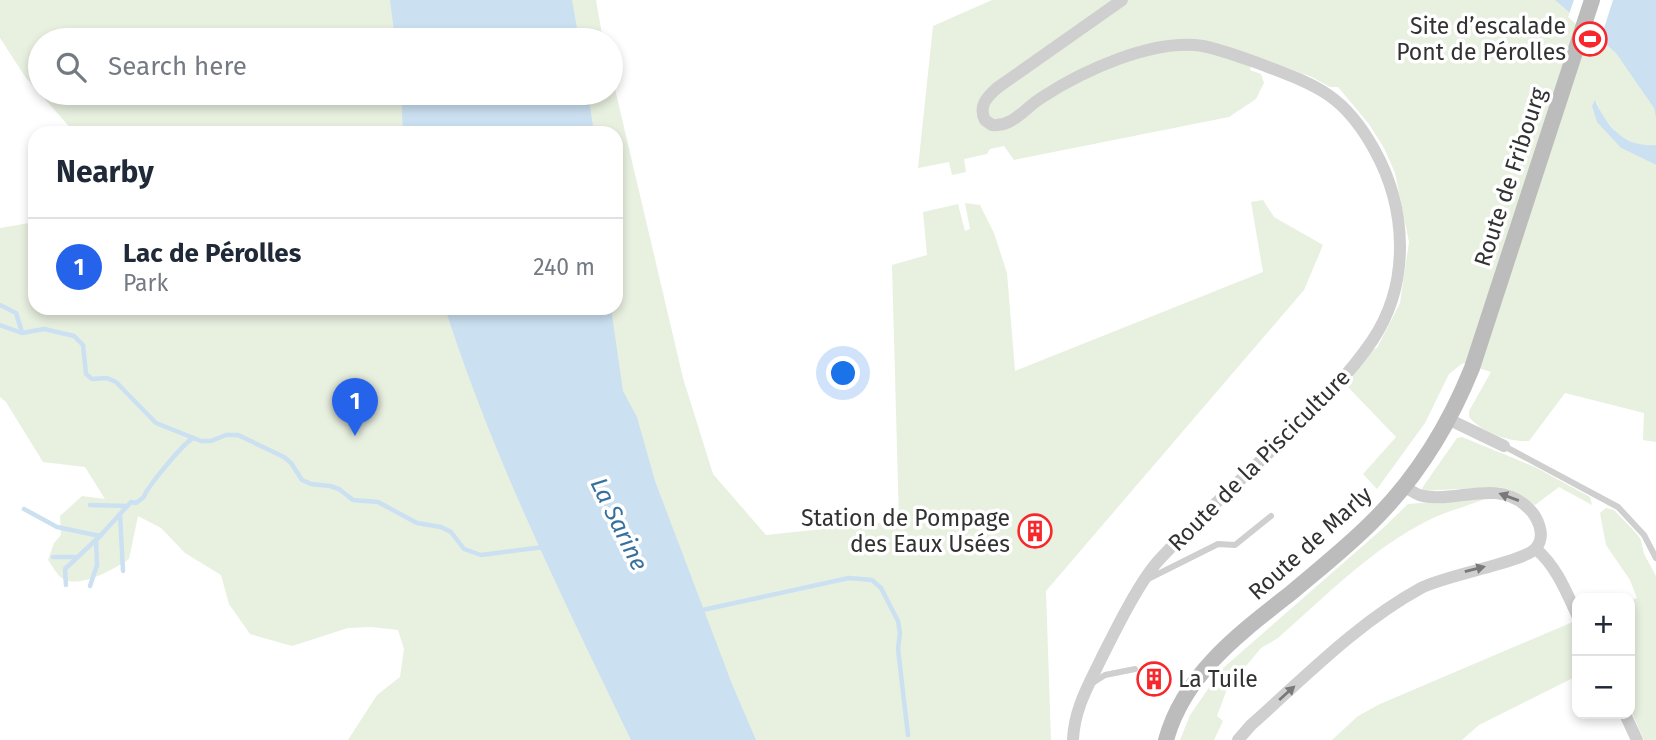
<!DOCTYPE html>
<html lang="en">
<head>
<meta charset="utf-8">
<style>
  body { margin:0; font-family:"Fira Sans",sans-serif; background:#f2f2f3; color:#1f2937 }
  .controls { position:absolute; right:21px; bottom:21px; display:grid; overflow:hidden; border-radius:14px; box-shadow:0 4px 10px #0003 }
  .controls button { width:63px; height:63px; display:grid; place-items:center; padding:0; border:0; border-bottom:2px solid #e0e1e3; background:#fff; color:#1f2937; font:35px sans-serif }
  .you { position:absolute; left:844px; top:374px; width:24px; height:24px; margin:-18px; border:5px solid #fff; border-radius:50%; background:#1a73e8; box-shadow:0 0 0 10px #1a73e833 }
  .badge { display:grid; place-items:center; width:46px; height:46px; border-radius:50%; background:#2563eb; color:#fff; font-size:23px; font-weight:700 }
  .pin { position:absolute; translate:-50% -58px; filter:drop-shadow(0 2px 4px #0008) }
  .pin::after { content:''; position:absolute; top:37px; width:24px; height:21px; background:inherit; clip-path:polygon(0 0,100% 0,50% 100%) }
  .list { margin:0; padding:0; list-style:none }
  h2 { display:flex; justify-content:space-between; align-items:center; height:91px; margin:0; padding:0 28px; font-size:30px }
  h2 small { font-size:23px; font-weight:400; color:#747a83 }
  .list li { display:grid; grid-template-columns:46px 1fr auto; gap:21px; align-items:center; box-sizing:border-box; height:98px; padding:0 28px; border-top:2px solid #e0e1e3 }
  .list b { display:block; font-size:26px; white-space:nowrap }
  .list p { margin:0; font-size:23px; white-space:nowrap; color:#747a83 }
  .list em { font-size:23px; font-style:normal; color:#747a83 }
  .icon { flex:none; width:38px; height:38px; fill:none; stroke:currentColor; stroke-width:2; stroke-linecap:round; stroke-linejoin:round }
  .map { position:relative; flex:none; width:1656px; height:740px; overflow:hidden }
  .search { position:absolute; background:#fff; box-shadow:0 4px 10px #0003; left:28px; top:28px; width:595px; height:77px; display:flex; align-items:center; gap:18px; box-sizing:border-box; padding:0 24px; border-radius:38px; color:#747a83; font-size:26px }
  .panel { position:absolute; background:#fff; box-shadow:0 4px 10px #0003; left:28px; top:126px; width:595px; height:189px; border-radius:21px }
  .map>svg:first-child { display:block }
</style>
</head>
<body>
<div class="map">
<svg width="1656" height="740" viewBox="0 0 1656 740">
  <rect width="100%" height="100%" fill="#fff"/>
  <!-- green -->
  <g fill="#e8f0e0">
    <path d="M0,0H596L603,40H40V93H611V72L683,378L713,474L766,535L899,521L892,265L927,255L923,212L958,204L965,231L970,229L965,203L980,205L994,233L1007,273L1015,371L1263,272L1251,202L1263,200L1274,217L1323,245L1304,290L1046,591L1051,740H348L377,695L400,677L404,649L398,630L371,627L348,628L292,646L250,634L229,604L221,575L185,553L161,528L138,516L129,559C115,569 77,590 62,578C56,574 52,565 48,560L54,543L61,535L60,516L82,496L105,499L85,467L43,462L6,402L0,397V228L35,222V308H616V133H75L26,78L0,38Z"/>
    <path d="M992,0H1656V164L1640,146L1619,135L1603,117L1596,101L1592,106L1621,148L1656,165V442L1643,440L1644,413L1565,393L1529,441C1510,442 1482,433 1469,417V411L1491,372L1463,363L1449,374L1425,423L1377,489L1363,474L1396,437L1347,386L1369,350L1377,348L1400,303L1409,242L1395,173L1384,148L1369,124L1338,87H1330L1312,77L1254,57L1250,70L1261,74L1264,83L1256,99L1229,117L1014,160L1004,146L990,149L987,154L964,159L966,172L952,175L949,162L918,168L933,26Z"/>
    <path d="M1462,437L1535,467L1590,497L1592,505L1559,487L1535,505L1511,490L1498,487L1420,491L1457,438Z"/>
    <path d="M1487,498C1469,506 1447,511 1431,519C1373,547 1326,596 1278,638L1261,648L1227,689L1217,716L1223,721L1214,740H1180L1190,715L1222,669L1381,530L1408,504Z"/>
    <path d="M1606,508L1614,510L1636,533L1641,540L1644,554L1656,576V740H1644L1630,708V601L1637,598L1630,580L1606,545L1600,513Z"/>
    <path d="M1575,621L1577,625V676L1479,725L1462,740H1332L1358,716L1380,704Z"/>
  </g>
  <!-- water -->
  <g fill="#cbe0f1">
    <path d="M390,0H572L579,40H395Z"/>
    <path d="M1555,0H1656V117L1654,108L1616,53Z"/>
    <path d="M401,93H588L594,133H403Z"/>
    <path d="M1595,100C1607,127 1625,148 1656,145V165L1621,148L1597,122L1592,106Z"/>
    <path d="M445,308H611L623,391L637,417L655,481L732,684L756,740H631C563,599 493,458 445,308Z"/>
  </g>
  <!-- pier -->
  <path fill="#fff" d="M1574,0H1613L1599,44L1568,17Z"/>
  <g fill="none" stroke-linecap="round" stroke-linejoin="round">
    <!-- stream -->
    <g stroke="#cbe0f1" stroke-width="4.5">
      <path d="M0,305L16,313L22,332"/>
      <path d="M0,325L22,333L44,329L74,336L83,345L86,374L92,379L107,378L116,382L156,423L201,441H211L226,435H238L284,457L291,463L302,480L311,484L330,486L339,489L353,500L378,502L417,523L441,527L451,532L464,549L481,555L544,547"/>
      <path d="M90,505L127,506"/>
      <path d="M24,509L57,527L100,536L131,502L136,503L144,497C146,488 183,444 193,438"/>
      <path d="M120,514L123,571"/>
      <path d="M53,557H76"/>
      <path d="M66,585L65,569L100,536"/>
      <path d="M90,586L97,565L96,540"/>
      <path d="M698,611L849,578L872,580L881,588L898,621L900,633L898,649L908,735"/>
    </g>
    <!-- lane -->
    <g stroke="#cfcfcf" stroke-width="6">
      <path d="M1504,446L1618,507L1644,535L1656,558"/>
      <path d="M1148,579L1218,544L1235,545L1271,516"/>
      <path d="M1091,684L1105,675L1135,669"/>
    </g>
    <!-- street -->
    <g stroke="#cfcfcf" stroke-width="12">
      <path d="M1448,419L1504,446"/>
      <path d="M1536,549C1556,566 1566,591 1577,615"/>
      <path d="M1625,714L1637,740"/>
      <path d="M1073,740C1074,710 1088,686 1101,659C1115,631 1139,582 1159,560C1200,516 1245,477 1287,435C1318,406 1348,376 1372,341C1411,283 1407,208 1374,149C1344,95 1318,86 1263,65C1243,58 1223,50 1203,46C1153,38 1082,71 1041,98C1025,108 1013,127 992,125L985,120C978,106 987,97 997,88L1122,0"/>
      <path d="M1238,740L1251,725C1305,677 1357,623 1421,588C1445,575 1525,562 1536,548C1547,535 1537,515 1526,506C1496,479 1457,503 1423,496C1416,495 1410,490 1404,486"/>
    </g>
    <!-- secondary -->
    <path stroke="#bcbcbc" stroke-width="16" d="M1166,740C1184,674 1240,633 1291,593C1318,570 1346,548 1371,523C1415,480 1449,425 1472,368L1592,0"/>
  </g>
  <!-- one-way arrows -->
  <defs><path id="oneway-solid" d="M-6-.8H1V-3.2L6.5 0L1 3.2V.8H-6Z" transform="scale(1.75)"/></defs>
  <g fill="#797979">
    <use href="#oneway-solid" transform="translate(1509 497) rotate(-160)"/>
    <use href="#oneway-solid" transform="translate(1475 569) rotate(-14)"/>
    <use href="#oneway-solid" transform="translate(1287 693) rotate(-42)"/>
  </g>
  <!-- icons -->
  <defs>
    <symbol id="stadium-ring" viewBox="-11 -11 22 22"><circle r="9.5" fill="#fff" stroke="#f7272c" stroke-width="1.5"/><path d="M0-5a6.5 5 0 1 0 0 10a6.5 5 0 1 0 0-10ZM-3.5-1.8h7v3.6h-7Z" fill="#f7272c"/></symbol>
    <symbol id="building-ring" viewBox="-11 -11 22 22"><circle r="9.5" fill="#fff" stroke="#f7272c" stroke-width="1.5"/><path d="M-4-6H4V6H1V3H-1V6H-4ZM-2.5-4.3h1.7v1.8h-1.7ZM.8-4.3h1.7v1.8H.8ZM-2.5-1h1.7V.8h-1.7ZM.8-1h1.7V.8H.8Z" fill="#f7272c"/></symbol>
  </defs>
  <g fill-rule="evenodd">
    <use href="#stadium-ring" x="1571" y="20" width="38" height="38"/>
    <use href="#building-ring" x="1016" y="512" width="38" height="38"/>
    <use href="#building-ring" x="1135" y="660" width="38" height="38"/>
  </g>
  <g text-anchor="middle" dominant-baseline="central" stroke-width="7" stroke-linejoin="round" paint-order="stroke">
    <!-- poi labels -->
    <g font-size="23" fill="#323232" stroke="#fff" text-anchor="end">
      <text x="1566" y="26">Site d’escalade<tspan x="1566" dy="26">Pont de Pérolles</tspan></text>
      <text x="1010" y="518">Station de Pompage<tspan x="1010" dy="26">des Eaux Usées</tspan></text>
      <text x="1178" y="679" text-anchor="start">La Tuile</text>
    </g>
    <!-- street labels -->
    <g font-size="23" fill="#323232" stroke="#fff">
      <text transform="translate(1510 177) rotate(-72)">Route de Fribourg</text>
      <text transform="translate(1259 460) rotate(-45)">Route de la Pisciculture</text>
      <text transform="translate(1310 543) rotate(-42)">Route de Marly</text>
    </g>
    <!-- water labels -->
    <g font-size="24" font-style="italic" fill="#36719e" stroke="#fff">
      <text transform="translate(619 524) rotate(64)">La Sarine</text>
    </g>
  </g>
</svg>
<div class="controls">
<button>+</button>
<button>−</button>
</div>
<div class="you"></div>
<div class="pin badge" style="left:355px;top:436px">1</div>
<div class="search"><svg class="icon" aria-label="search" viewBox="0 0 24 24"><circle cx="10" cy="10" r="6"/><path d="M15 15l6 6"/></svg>Search here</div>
<section class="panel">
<h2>Nearby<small></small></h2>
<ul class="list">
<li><span class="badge">1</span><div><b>Lac de Pérolles</b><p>Park</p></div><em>240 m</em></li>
</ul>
</section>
</div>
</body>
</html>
